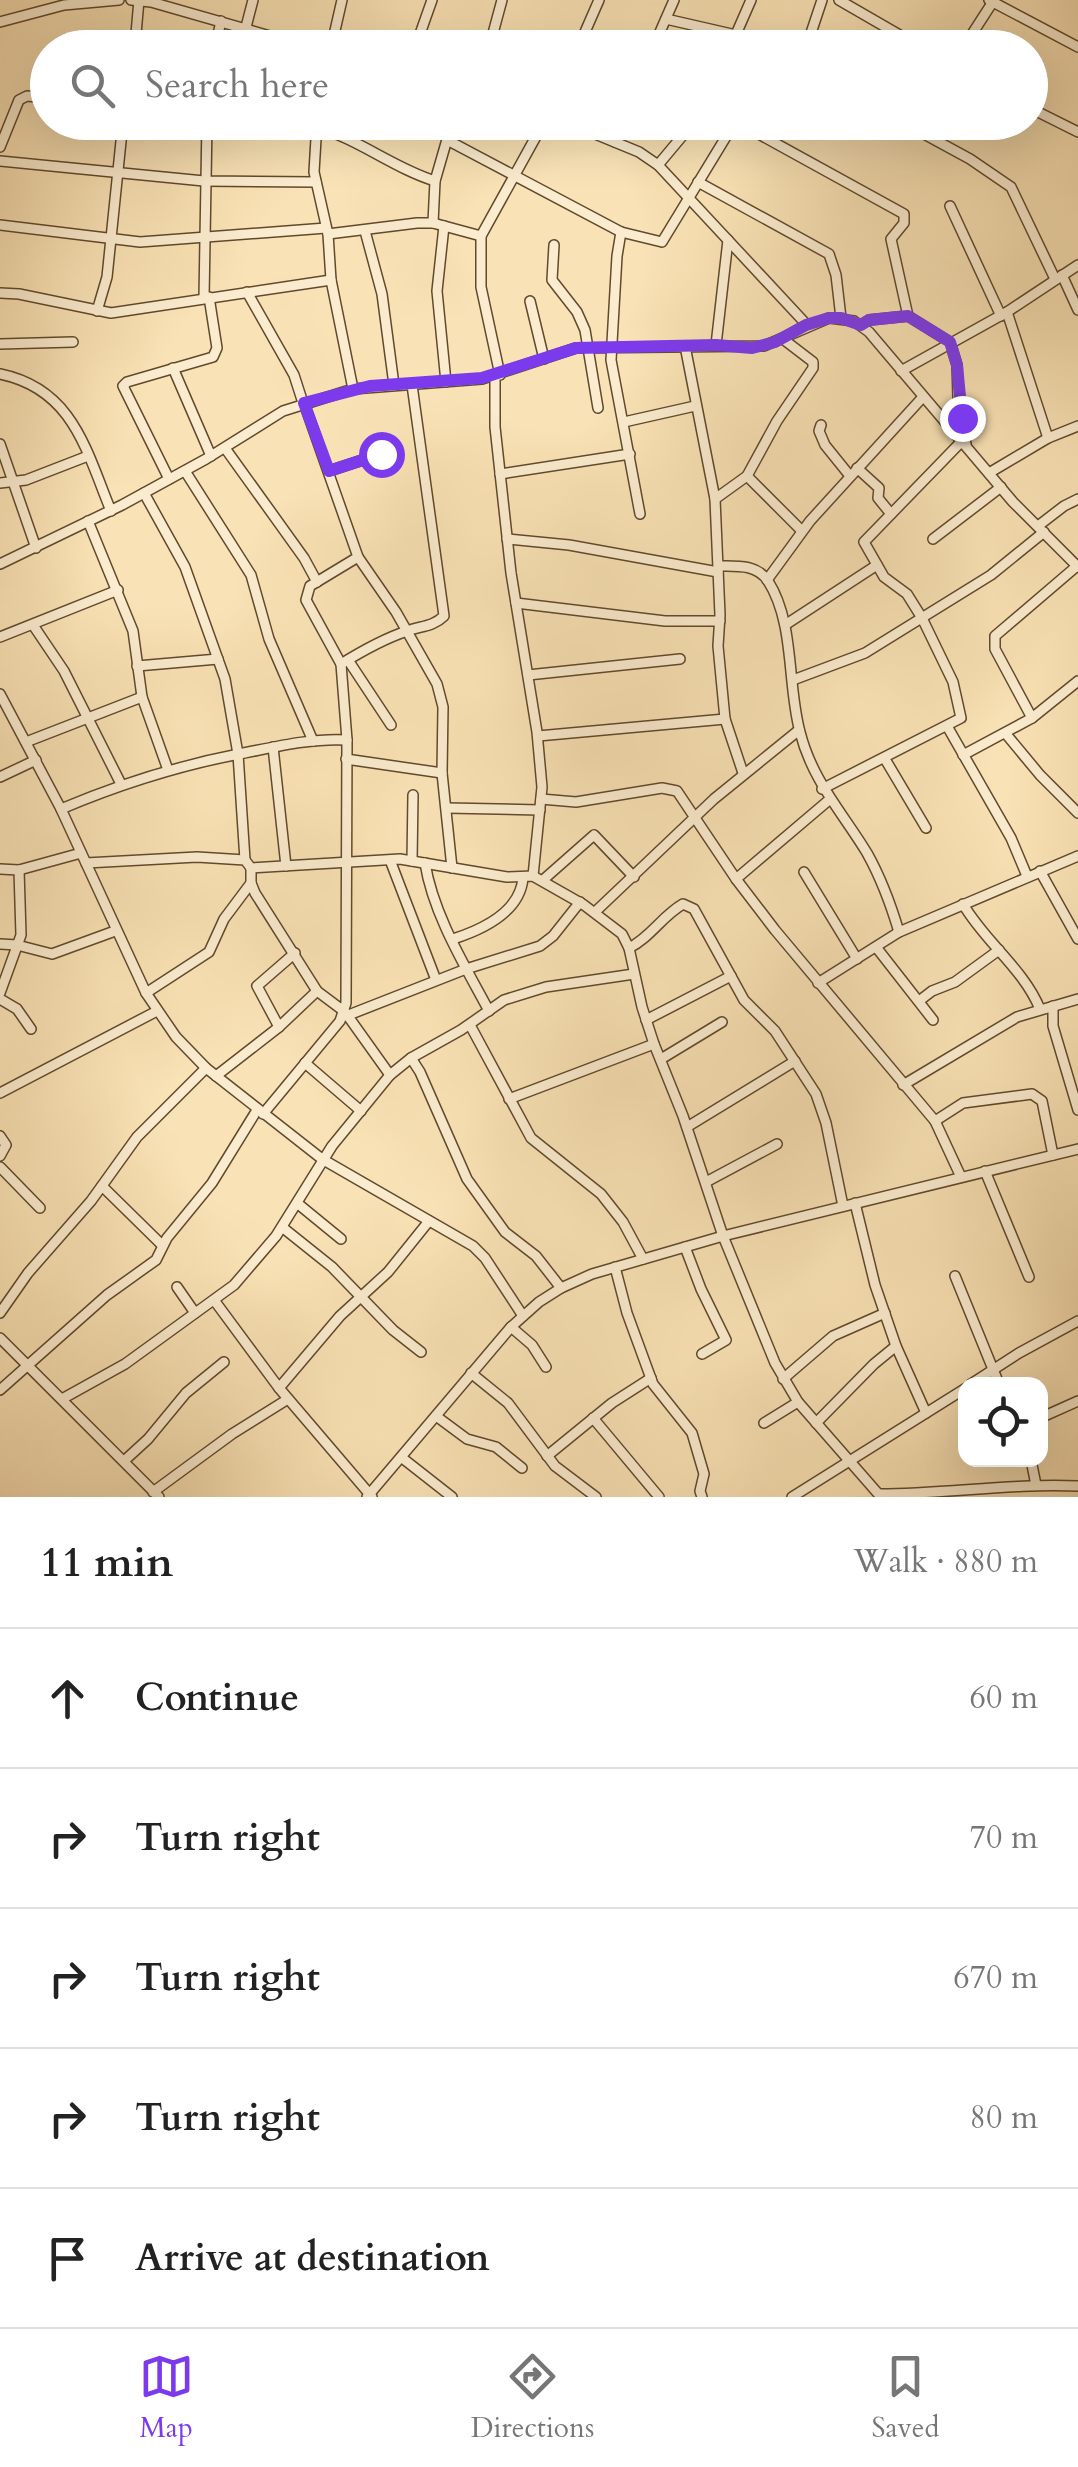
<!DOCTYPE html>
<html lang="en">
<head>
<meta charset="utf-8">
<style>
  body { margin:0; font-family:Cardo,serif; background:#f6f6f6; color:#222 }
  .controls { position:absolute; right:30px; bottom:30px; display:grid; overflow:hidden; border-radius:20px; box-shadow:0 10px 40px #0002 }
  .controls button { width:90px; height:90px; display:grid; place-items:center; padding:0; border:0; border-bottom:2px solid #e0e0e0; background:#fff; color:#222; font:50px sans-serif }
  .stop { position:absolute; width:30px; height:30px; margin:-22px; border:8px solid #7c3aed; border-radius:50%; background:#fff }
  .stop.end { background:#7c3aed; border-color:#fff; box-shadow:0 2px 10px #0008 }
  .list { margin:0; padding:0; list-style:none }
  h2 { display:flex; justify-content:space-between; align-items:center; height:130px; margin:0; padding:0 40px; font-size:42px }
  h2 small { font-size:32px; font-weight:400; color:#767676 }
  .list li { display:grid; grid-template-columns:65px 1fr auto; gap:30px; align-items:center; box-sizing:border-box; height:140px; padding:0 40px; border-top:2px solid #e0e0e0 }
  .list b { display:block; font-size:38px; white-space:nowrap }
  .list em { font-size:32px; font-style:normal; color:#767676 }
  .icon { flex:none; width:55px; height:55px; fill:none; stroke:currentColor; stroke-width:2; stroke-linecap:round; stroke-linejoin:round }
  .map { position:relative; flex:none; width:1078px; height:1497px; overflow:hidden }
  .search { position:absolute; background:#fff; box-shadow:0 10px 40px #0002; left:30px; right:30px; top:30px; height:110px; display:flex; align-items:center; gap:25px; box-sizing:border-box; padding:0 35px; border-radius:55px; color:#767676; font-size:38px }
  .sheet { height:830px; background:#fff }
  nav { display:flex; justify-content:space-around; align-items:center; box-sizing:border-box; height:140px; border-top:2px solid #e0e0e0; background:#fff; font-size:28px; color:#767676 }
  nav a { display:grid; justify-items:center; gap:5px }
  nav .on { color:#7c3aed }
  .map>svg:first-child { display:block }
</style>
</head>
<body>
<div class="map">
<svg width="1078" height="1497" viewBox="0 0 1078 1497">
  <rect width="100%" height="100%" fill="#f9e2b5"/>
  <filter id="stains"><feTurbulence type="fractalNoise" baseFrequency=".002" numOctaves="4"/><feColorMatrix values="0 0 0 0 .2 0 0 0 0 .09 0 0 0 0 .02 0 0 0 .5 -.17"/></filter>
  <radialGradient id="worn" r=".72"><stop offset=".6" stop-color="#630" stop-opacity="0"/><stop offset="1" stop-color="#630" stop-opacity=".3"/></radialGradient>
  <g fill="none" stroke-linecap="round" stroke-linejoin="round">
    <defs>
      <g id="minor">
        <path d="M131,0L151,2L312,48"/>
        <path d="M839,0L922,48"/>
        <path d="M989,0L1078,47"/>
        <path d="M666,19L736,35"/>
        <path d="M0,22L64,5L119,0"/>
        <path d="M246,27L253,0"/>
        <path d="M583,36L605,48"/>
        <path d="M135,45L139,0"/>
        <path d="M63,48L91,40L182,48"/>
        <path d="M215,48L221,21"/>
        <path d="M331,48L342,0"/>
        <path d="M415,48L432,0"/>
        <path d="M489,48L502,0"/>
        <path d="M578,48L599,0"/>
        <path d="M653,48L674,0"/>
        <path d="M730,48L751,0"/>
        <path d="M806,48L822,0"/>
        <path d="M963,48L994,0"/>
        <path d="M1030,108L1078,132"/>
        <path d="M317,122L314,172L328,234L331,280L353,389"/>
        <path d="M566,122L639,152L658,165L807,325"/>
        <path d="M737,122L904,214V223L891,239L908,316"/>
        <path d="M902,122L970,159L1011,187L1055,279"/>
        <path d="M316,127C359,139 393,168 435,181"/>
        <path d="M449,141L621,232L662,242L735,122"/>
        <path d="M615,142L622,122"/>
        <path d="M0,147L19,100L27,96L48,98"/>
        <path d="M0,161L204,181L316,182"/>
        <path d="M658,165L694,122"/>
        <path d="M698,182L829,254L836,275L841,318"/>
        <path d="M950,206L1001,316"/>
        <path d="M433,223L435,181L452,122"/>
        <path d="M0,225L140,242L326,228"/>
        <path d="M444,226L437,291L446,382"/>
        <path d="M365,231L382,294L394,385"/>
        <path d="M621,232L617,256L611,360L640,514"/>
        <path d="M328,234L417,223H433L481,236"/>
        <path d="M554,245L552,280L577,312L585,330L598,408"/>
        <path d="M1062,275L1078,310"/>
        <path d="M247,292L294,375L303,403"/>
        <path d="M0,293L19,294L111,313L331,280"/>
        <path d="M204,298L207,122"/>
        <path d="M530,301L544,359"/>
        <path d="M97,311L107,277L123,122"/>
        <path d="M1007,312L1048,438"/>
        <path d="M861,325L869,320L908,316L950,342L957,365L958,398L966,444"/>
        <path d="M0,344L73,342"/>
        <path d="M716,345L728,240"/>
        <path d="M685,346L715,499L720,615L718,646L725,719L743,773"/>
        <path d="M173,368L211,456"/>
        <path d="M901,371L1007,312L1078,265"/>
        <path d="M0,374C73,389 86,450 111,511"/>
        <path d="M500,375L481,287V236L544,122"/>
        <path d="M495,376V427L511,573L537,732L542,787L533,876"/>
        <path d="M624,422L695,406"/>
        <path d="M821,425L819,431L825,445L850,476"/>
        <path d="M0,444L36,548"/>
        <path d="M225,448L304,558L317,582"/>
        <path d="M857,468L879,488L878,498L891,514"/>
        <path d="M185,471L251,575L269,639L313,741"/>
        <path d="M329,471L381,454"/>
        <path d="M989,473L1048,438L1078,426"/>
        <path d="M500,474L630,454"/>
        <path d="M747,476L802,531"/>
        <path d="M169,479L123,386L127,382L213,357L217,348L209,297"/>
        <path d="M0,483L26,480L88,456"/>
        <path d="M144,493L185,567L225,679L238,754L245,860"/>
        <path d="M715,499L747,476L777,421L813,368V362L783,339"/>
        <path d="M88,521L133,631L142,697L168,770"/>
        <path d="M1038,526L1064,506L1078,499"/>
        <path d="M507,539L569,545L718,572"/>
        <path d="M933,539L1001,487"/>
        <path d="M358,557L396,612L437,684L443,707L442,773L452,868"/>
        <path d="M0,564L122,505L206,459L283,411L353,389L482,379L576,348L764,346L829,318L854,321L869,332L1013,502L1078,567"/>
        <path d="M719,566C736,566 757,564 768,581C795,623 787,685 800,732C812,780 842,812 867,853C881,878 891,905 899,932"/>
        <path d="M767,580L810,521L922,398"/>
        <path d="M516,603L665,621H720"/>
        <path d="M33,625L64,671L121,784"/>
        <path d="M785,625L877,565"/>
        <path d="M0,637L118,590"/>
        <path d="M348,660L391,725"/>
        <path d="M341,664C362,651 383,639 407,631C420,626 433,627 444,616L412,385"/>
        <path d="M137,666L218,659"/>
        <path d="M528,675L680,659"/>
        <path d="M793,680L865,653L991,575L1044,532"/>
        <path d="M0,694L61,809L146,993L176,1037L206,1068L322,1159L473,1246L485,1258L523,1316"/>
        <path d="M1032,718L995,649V636L1077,566"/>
        <path d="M947,726L1011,838L1027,876"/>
        <path d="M1006,734L1040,775L1078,813"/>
        <path d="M538,736L725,719"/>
        <path d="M26,742L142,697"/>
        <path d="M273,747L286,866"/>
        <path d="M963,755L1032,718L1078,681"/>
        <path d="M346,759L442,773"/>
        <path d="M885,759L926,828"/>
        <path d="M0,777L36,760"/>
        <path d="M822,789L961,718L953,682L922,618L907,594L884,577L864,542L961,442"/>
        <path d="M541,799L576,802L662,788L677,791L736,879L775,930L935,1121L961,1177"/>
        <path d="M447,808L540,810"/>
        <path d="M61,809C120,784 177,766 239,754C275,747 310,738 347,740"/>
        <path d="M390,860L436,980"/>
        <path d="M412,861L413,795"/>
        <path d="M86,863L197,857L245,860L251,868L400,859L507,877L533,876L584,905L622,934L629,948L642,1007L654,1044L683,1116L723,1236L775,1363L798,1402L881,1497"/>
        <path d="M425,863C433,914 465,966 489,1011"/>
        <path d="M251,868V883L255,893L317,991L345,1012L390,1075"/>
        <path d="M0,869L19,870L81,853"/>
        <path d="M1040,871L1078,939"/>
        <path d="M804,872L857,959"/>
        <path d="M736,879L829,800"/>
        <path d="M543,880L594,835L634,877"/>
        <path d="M963,904C985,942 1023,968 1040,1009"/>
        <path d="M595,912L714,799L799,730"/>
        <path d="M453,939C481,930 520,912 523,878"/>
        <path d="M0,944L17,945L52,954L115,931"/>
        <path d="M876,947L933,1020"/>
        <path d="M629,948C651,937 662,916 683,904L694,909L744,1000L775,1031L816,1094L826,1123L843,1206"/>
        <path d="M818,983L899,932L1078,856"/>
        <path d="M0,993L21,935L19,870"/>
        <path d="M146,993L209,952L224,919L251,883"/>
        <path d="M0,999L17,1009L31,1029"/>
        <path d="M919,1001L932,991L955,982L999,950"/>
        <path d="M1053,1006V1026L1078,1110"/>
        <path d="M346,1016L466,969L540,946L553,936L580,902"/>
        <path d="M646,1020L731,976"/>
        <path d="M470,1025L531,1138L601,1194L623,1222L643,1259"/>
        <path d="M279,1027L257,986L295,953"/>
        <path d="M411,1058L420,1072L467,1179L505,1232L536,1256L561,1288"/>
        <path d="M661,1059L722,1022"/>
        <path d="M305,1063L361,1111"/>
        <path d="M216,1076L279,1027L317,991"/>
        <path d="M903,1085L1017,1017L1078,999"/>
        <path d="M0,1093L157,1011"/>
        <path d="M509,1099L654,1044"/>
        <path d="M263,1114L340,1021L346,1003L347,740L341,664L306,600L310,586L358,557L304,403"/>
        <path d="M935,1121L963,1103L1032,1094L1042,1101L1053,1155"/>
        <path d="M687,1127L795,1061"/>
        <path d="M0,1136L6,1145L0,1156"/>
        <path d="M0,1167L40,1208"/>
        <path d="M985,1171L1029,1277"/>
        <path d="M706,1182L777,1144"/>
        <path d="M102,1186L162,1245"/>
        <path d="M297,1203L341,1239"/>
        <path d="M855,1203L875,1285L896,1346L926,1413"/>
        <path d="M282,1227L332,1267L393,1330L421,1352"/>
        <path d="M685,1247L701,1289L726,1340L702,1354"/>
        <path d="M615,1267L627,1313L653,1384L692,1433L704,1474L700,1491L702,1497"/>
        <path d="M955,1276L999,1384"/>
        <path d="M177,1287L195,1313"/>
        <path d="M214,1300L279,1388L372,1497"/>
        <path d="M0,1313L28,1273L91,1201L137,1137L206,1068"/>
        <path d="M511,1327L532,1345L546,1367"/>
        <path d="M0,1338L159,1497"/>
        <path d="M471,1373L508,1403L555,1466L596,1497"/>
        <path d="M783,1379L833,1336L885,1313"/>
        <path d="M971,1384L1019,1353L1078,1321"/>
        <path d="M279,1388L340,1316L388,1272L429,1221"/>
        <path d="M0,1390L107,1295L156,1260L167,1238L212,1183L257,1110"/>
        <path d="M62,1399L125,1364L234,1285L276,1236L332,1146L390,1075L411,1058L461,1030L504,1000L546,987L634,974"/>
        <path d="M436,1416L467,1439L496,1447L522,1468"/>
        <path d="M593,1418L659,1497"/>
        <path d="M1040,1418L1078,1401"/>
        <path d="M764,1423L798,1402"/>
        <path d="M816,1423L874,1364L896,1346"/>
        <path d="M547,1456L612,1403L651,1378"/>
        <path d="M401,1457L452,1497"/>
        <path d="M1031,1460L1036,1485"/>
        <path d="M124,1461L148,1439L186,1393L224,1362"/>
        <path d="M153,1492L232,1434L288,1399"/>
        <path d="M880,1494C946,1494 1012,1483 1078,1486"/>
        <path d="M367,1497L511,1327L539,1302L561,1288L592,1274L723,1236L1078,1149"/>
        <path d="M792,1497L966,1388"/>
      </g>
    </defs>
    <!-- minor casing -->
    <use href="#minor" stroke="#60492d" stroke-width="12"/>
    <!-- minor -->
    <use href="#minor" stroke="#fbeccf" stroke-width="9"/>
  </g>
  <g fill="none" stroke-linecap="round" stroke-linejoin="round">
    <!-- route -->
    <path stroke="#7c3aed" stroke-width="12" d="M381,454L329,471L304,403L370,386L482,378L576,348L716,345L752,348L775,342L806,325L829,318H841L861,325L869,320L908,316L950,342L957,365L962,418"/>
  </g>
  <rect width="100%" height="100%" filter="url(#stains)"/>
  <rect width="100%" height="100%" fill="url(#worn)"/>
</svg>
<div class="controls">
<button><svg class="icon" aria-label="locate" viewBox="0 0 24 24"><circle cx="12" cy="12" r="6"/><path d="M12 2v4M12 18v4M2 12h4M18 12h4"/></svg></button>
</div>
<div class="stop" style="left:381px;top:454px"></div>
<div class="stop end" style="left:962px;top:418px"></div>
<div class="search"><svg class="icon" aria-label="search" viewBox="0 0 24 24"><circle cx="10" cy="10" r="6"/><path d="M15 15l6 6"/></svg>Search here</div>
</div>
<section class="sheet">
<h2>11 min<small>Walk · 880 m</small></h2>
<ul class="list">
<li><svg class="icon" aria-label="ahead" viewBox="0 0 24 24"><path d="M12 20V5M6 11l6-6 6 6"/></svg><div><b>Continue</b></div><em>60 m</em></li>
<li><svg class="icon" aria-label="right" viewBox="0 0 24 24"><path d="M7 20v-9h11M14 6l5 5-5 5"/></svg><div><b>Turn right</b></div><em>70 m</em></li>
<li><svg class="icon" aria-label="right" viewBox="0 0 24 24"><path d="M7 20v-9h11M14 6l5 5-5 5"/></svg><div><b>Turn right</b></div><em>670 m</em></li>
<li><svg class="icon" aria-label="right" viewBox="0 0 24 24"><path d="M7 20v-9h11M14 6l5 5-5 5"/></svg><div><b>Turn right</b></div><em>80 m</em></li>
<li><svg class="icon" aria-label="arrive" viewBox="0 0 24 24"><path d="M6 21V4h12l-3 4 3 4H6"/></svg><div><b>Arrive at destination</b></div></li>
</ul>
</section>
<nav>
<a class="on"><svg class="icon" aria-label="map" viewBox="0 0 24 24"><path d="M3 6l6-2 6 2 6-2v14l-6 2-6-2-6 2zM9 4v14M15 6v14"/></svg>Map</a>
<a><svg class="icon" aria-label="directions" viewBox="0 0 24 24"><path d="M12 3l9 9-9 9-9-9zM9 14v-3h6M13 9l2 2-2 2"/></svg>Directions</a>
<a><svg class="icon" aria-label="saved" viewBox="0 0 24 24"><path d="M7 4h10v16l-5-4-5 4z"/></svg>Saved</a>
</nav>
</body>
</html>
